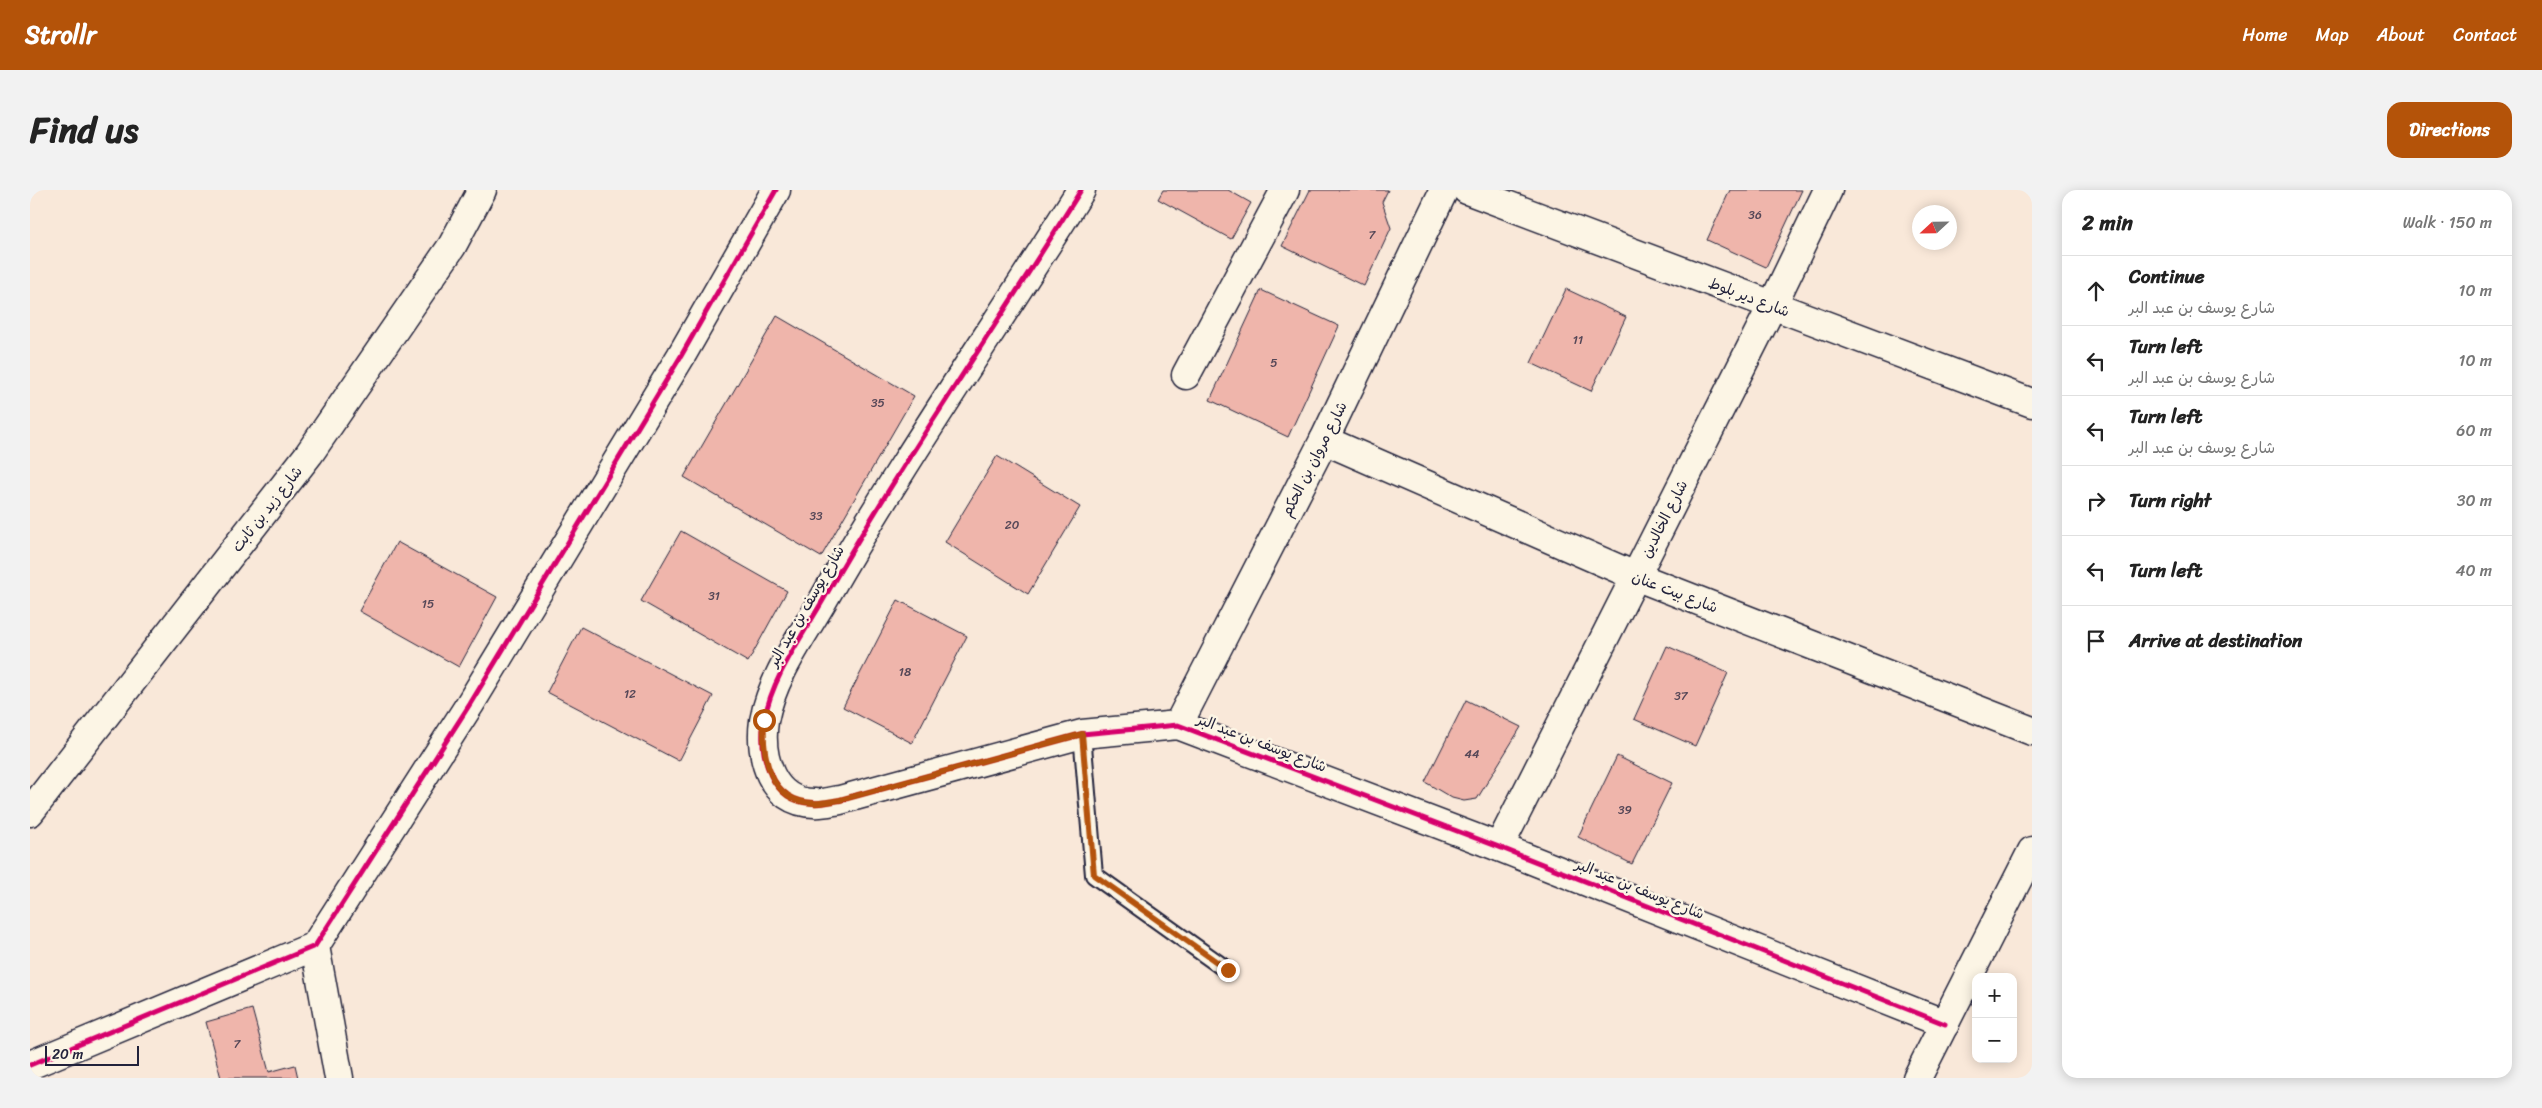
<!DOCTYPE html>
<html lang="en">
<head>
<meta charset="utf-8">
<style>
  body { margin:0; font-family:Sriracha,"Playpen Sans Arabic",sans-serif; background:#f2f2f2; color:#222 }
  .controls { position:absolute; right:15px; bottom:15px; display:grid; overflow:hidden; border-radius:10px; box-shadow:0 2px 12px #0003 }
  .controls button { width:45px; height:45px; display:grid; place-items:center; padding:0; border:0; border-bottom:1px solid #e0e0e0; background:#fff; color:#222; font:25px sans-serif }
  .compass { position:absolute; left:1882px; top:15px; width:45px; height:45px; border-radius:50%; background:#fff; box-shadow:0 2px 12px #0003; rotate:248deg }
  .scale { position:absolute; left:15px; bottom:12px; width:94px; box-sizing:border-box; padding-left:5px; border:2px solid #22223b; border-top:0; font-size:14px; line-height:18px; white-space:nowrap; color:#22223b; -webkit-text-stroke:4px #fcf5e5; paint-order:stroke }
  .stop { position:absolute; width:15px; height:15px; margin:-11px; border:4px solid #b45309; border-radius:50%; background:#fff }
  .stop.end { background:#b45309; border-color:#fff; box-shadow:0 1px 5px #0008 }
  .list { margin:0; padding:0; list-style:none }
  h2 { display:flex; justify-content:space-between; align-items:center; height:65px; margin:0; padding:0 20px; font-size:21px }
  h2 small { font-size:16px; font-weight:400; color:#767676 }
  .list li { display:grid; grid-template-columns:32px 1fr auto; gap:15px; align-items:center; box-sizing:border-box; height:70px; padding:0 20px; border-top:1px solid #e0e0e0 }
  .list b { display:block; font-size:19px; white-space:nowrap }
  .list p { margin:0; font-size:16px; white-space:nowrap; color:#767676 }
  .list em { font-size:16px; font-style:normal; color:#767676 }
  .icon { flex:none; width:28px; height:28px; fill:none; stroke:currentColor; stroke-width:2; stroke-linecap:round; stroke-linejoin:round }
  .map { position:relative; flex:none; width:2002px; height:888px; overflow:hidden; border-radius:15px }
  header { display:flex; align-items:center; gap:30px; box-sizing:border-box; height:70px; padding:0 25px; background:#b45309; color:#fff }
  header strong { font-size:24px }
  nav { display:flex; gap:28px; margin-inline-start:auto; font-size:18px }
  .intro { display:flex; align-items:center; justify-content:space-between; box-sizing:border-box; height:120px; padding:0 30px }
  h1 { margin:0; font-size:35px }
  .button { padding:12px 22px; border-radius:15px; background:#b45309; color:#fff; font-size:18px; font-weight:700 }
  main { display:flex; gap:30px; padding:0 30px }
  aside { flex:1; background:#fff; border-radius:15px; box-shadow:0 2px 12px #0003 }
  .map>svg:first-child { display:block }
</style>
</head>
<body>
<header>
<strong>Strollr</strong>
<nav><a>Home</a><a>Map</a><a>About</a><a>Contact</a></nav>
</header>
<div class="intro"><h1>Find us</h1><a class="button">Directions</a></div>
<main>
<div class="map">
<svg width="2002" height="888" viewBox="0 0 2002 888">
  <rect width="100%" height="100%" fill="#f9e8d9"/>
  <filter id="ink" filterUnits="userSpaceOnUse"><feTurbulence type="fractalNoise" baseFrequency=".02" numOctaves="2"/><feDisplacementMap in="SourceGraphic" scale="10" xChannelSelector="R" yChannelSelector="G"/><feConvolveMatrix kernelMatrix="1 2 1 2 8 2 1 2 1" color-interpolation-filters="sRGB"/></filter>
  <g filter="url(#ink)">
    <!-- building -->
    <g fill="#efb5ab" stroke="#22223b">
      <path d="M1133,0H1198L1221,13L1201,49L1128,9Z"/>
      <path d="M1280,0H1358L1352,12L1361,38L1334,96L1252,56Z"/>
      <path d="M1700,0H1772L1736,77L1677,50Z"/>
      <path d="M1536,99L1596,127L1561,201L1501,173Z"/>
      <path d="M1231,100L1309,136L1258,247L1180,210Z"/>
      <path d="M747,126L884,206L791,367L654,287Z"/>
      <path d="M967,266L1050,317L998,404L915,352Z"/>
      <path d="M651,341L757,401L718,472L611,411Z"/>
      <path d="M367,352L467,407L429,477L329,421Z"/>
      <path d="M868,410L937,446L882,553L813,517Z"/>
      <path d="M551,437L683,506L649,571L517,502Z"/>
      <path d="M1637,456L1698,483L1665,556L1604,529Z"/>
      <path d="M1436,510L1491,537L1447,609L1434,611L1422,608L1395,592Z"/>
      <path d="M1587,566L1642,593L1602,674L1548,647Z"/>
      <path d="M222,819L239,882L265,875L268,888H191L176,832Z"/>
    </g>
    <g fill="none" stroke-linecap="round" stroke-linejoin="round">
      <defs>
        <path id="service" d="M1052,544L1064,685L1197,780"/>
        <g id="minor">
          <path d="M1051,0C967,135 875,267 796,405C774,444 742,486 734,531C729,566 741,613 784,613C793,614 802,611 810,610L1052,544L1148,535L1469,657L1915,834"/>
          <path d="M1437,0L2002,213"/>
          <path d="M1156,185L1255,0"/>
          <path d="M1294,250L1605,386L2002,541"/>
          <path d="M1148,535L1294,250L1414,0"/>
          <path d="M0,622L279,264L422,56L452,0"/>
          <path d="M1469,657L1742,116L1798,0"/>
          <path d="M285,756L309,888"/>
          <path d="M0,875L285,756L440,514L651,166L746,0"/>
          <path d="M1887,888L2002,661"/>
        </g>
      </defs>
      <!-- service casing -->
      <use href="#service" stroke="#22223b" stroke-width="20"/>
      <!-- minor casing -->
      <use href="#minor" stroke="#22223b" stroke-width="31"/>
      <!-- service -->
      <use href="#service" stroke="#fcf5e5" stroke-width="16"/>
      <!-- minor -->
      <use href="#minor" stroke="#fcf5e5" stroke-width="28"/>
      <defs>
        <g id="cycleway">
          <path d="M1051,0C967,135 875,267 796,405C774,444 742,486 734,531C729,566 741,613 784,613C793,614 802,611 810,610L1052,544L1148,535L1469,657L1915,834"/>
          <path d="M0,875L285,756L440,514L651,166L746,0"/>
        </g>
      </defs>
      <!-- cycleway casing -->
      <use href="#cycleway" stroke="#fcf5e5" stroke-width="8"/>
      <!-- cycleway -->
      <use href="#cycleway" stroke="#d6006c" stroke-width="5"/>
    </g>
  </g>
  <g fill="none" stroke-linecap="round" stroke-linejoin="round" filter="url(#ink)">
    <!-- route -->
    <path stroke="#b45309" stroke-width="6" d="M734,530C732,566 738,611 783,613C792,614 802,611 810,610L1052,544L1064,685L1198,780"/>
  </g>
  <g text-anchor="middle" dominant-baseline="central" stroke-width="5" stroke-linejoin="round" paint-order="stroke">
    <!-- number labels -->
    <g font-size="12" fill="#554757">
      <text x="1725" y="25">36</text>
      <text x="1342" y="45">7</text>
      <text x="1548" y="150">11</text>
      <text x="1244" y="173">5</text>
      <text x="848" y="213">35</text>
      <text x="786" y="326">33</text>
      <text x="982" y="335">20</text>
      <text x="684" y="406">31</text>
      <text x="398" y="414">15</text>
      <text x="875" y="482">18</text>
      <text x="600" y="504">12</text>
      <text x="1651" y="506">37</text>
      <text x="1442" y="564">44</text>
      <text x="1595" y="620">39</text>
      <text x="207" y="854">7</text>
    </g>
    <!-- street labels -->
    <g font-size="15" fill="#22223b" stroke="#fcf5e5">
      <text transform="translate(1719 107) rotate(21)">شارع دير بلوط</text>
      <text transform="translate(1284 269) rotate(-63)">شارع مروان بن الحكم</text>
      <text transform="translate(237 319) rotate(-52)">شارع زيد بن ثابت</text>
      <text transform="translate(1634 329) rotate(-63)">شارع الخالدين</text>
      <text transform="translate(1645 402) rotate(21)">شارع بيت عنان</text>
      <text transform="translate(776 416) rotate(-60)">شارع يوسف بن عبد البر</text>
      <text transform="translate(1232 553) rotate(21)">شارع يوسف بن عبد البر</text>
      <text transform="translate(1610 699) rotate(22)">شارع يوسف بن عبد البر</text>
    </g>
  </g>
</svg>
<div class="controls">
<button>+</button>
<button>−</button>
</div>
<svg class="compass" viewBox="-18 -18 36 36"><path d="M0-13l5 13h-10z" fill="#e53935"/><path d="M0 13l5-13h-10z" fill="#767676"/></svg>
<div class="scale">20 m</div>
<div class="stop" style="left:734px;top:530px"></div>
<div class="stop end" style="left:1198px;top:780px"></div>
</div>
<aside>
<h2>2 min<small>Walk · 150 m</small></h2>
<ul class="list">
<li><svg class="icon" aria-label="ahead" viewBox="0 0 24 24"><path d="M12 20V5M6 11l6-6 6 6"/></svg><div><b>Continue</b><p>شارع يوسف بن عبد البر</p></div><em>10 m</em></li>
<li><svg class="icon" aria-label="left" viewBox="0 0 24 24"><path d="M17 20v-9H6M10 6l-5 5 5 5"/></svg><div><b>Turn left</b><p>شارع يوسف بن عبد البر</p></div><em>10 m</em></li>
<li><svg class="icon" aria-label="left" viewBox="0 0 24 24"><path d="M17 20v-9H6M10 6l-5 5 5 5"/></svg><div><b>Turn left</b><p>شارع يوسف بن عبد البر</p></div><em>60 m</em></li>
<li><svg class="icon" aria-label="right" viewBox="0 0 24 24"><path d="M7 20v-9h11M14 6l5 5-5 5"/></svg><div><b>Turn right</b></div><em>30 m</em></li>
<li><svg class="icon" aria-label="left" viewBox="0 0 24 24"><path d="M17 20v-9H6M10 6l-5 5 5 5"/></svg><div><b>Turn left</b></div><em>40 m</em></li>
<li><svg class="icon" aria-label="arrive" viewBox="0 0 24 24"><path d="M6 21V4h12l-3 4 3 4H6"/></svg><div><b>Arrive at destination</b></div></li>
</ul>
</aside>
</main>
</body>
</html>
